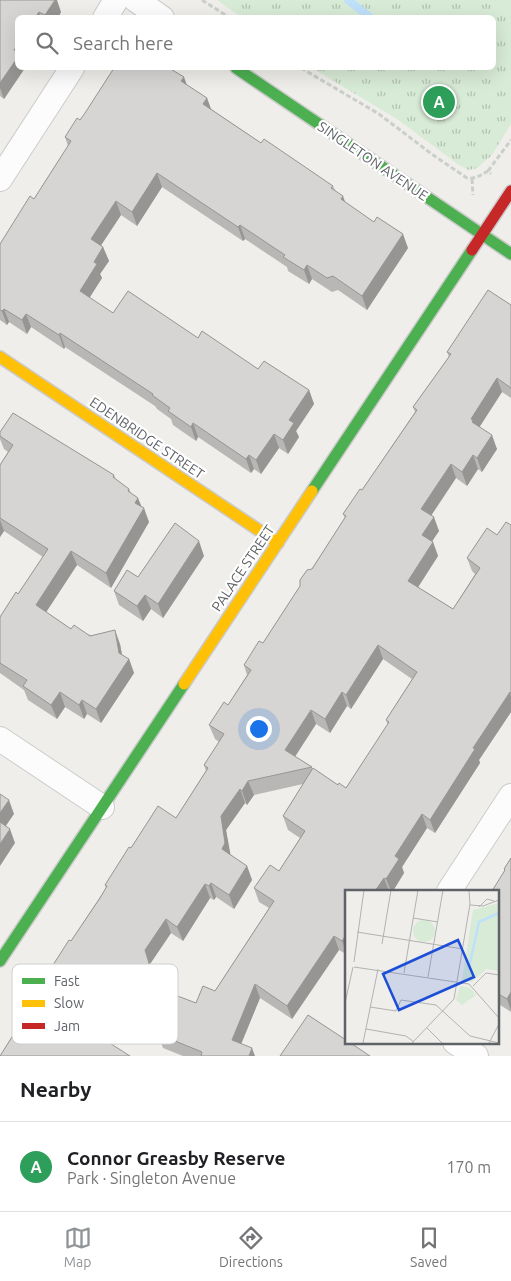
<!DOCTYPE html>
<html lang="en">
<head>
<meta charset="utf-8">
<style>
  body { margin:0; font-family:Ubuntu,sans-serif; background:#f6f6f6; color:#202124 }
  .you { position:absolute; left:258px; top:728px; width:18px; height:18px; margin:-12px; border:4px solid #fff; border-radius:50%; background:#1a73e8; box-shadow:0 0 0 8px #1a73e833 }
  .badge { display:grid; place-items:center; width:32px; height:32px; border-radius:50%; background:#919496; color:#fff; font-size:16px; font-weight:700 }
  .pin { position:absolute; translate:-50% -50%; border:2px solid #fff; box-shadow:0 1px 5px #0006 }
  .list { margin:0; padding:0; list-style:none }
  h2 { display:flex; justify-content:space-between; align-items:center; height:65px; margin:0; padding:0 20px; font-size:21px }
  h2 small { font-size:16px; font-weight:400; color:#757577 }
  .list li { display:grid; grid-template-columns:32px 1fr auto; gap:15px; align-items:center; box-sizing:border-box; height:90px; padding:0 20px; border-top:1px solid #e0e0e0 }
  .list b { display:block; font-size:19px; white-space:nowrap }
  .list p { margin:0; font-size:16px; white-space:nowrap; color:#757577 }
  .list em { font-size:16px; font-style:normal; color:#757577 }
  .icon { flex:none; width:28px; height:28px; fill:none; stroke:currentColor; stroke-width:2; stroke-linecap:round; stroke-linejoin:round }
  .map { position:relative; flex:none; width:511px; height:1056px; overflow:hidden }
  .search { position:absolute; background:#fff; box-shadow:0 5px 20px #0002; left:15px; right:15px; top:15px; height:55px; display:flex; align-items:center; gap:12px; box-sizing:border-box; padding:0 18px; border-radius:8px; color:#757577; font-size:19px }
  .sheet { height:155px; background:#fff }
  nav { display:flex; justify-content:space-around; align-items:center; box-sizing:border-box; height:70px; border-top:1px solid #e0e0e0; background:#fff; font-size:14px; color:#757577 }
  nav a { display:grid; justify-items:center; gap:2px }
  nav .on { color:#919496 }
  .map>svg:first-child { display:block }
</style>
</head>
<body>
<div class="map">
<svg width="511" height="1056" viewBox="0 0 511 1056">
  <defs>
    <pattern id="park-tufts" width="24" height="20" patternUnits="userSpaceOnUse" patternTransform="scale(1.25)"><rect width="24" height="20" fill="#d8ebd6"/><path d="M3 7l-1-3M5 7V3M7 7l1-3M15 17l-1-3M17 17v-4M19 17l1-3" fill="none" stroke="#b2c2b1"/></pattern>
  </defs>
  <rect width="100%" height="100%" fill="#efeeea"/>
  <!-- park -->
  <path fill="url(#park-tufts)" d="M217,0H511V124L492,155L477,168L469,170L459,165L397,119L312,68H494V18L241,17Z"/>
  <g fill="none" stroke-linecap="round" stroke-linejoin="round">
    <!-- stream -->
    <path stroke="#bfe0f9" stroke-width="8" d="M348,0L371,18"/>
    <defs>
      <g id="street">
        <path d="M136,0L162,18"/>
        <path d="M105,18L116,0"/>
        <path d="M0,179L72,68"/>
        <path d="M0,739L102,807"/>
        <path d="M449,891L511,796"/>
        <path d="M455,1042L476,1056"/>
      </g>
      <g id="fast">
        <path d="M236,68L511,254"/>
        <path d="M312,491L472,250"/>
        <path d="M0,961L184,684"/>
      </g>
      <g id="slow">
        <path d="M0,357L278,543"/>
        <path d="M184,684L312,491"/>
      </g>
      <path id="jam" d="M472,250L511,191"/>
    </defs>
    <!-- street casing -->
    <use href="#street" stroke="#cbcccc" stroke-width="26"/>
    <!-- fast casing -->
    <use href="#fast" stroke="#cacacb" stroke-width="14"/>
    <!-- slow casing -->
    <use href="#slow" stroke="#cacacb" stroke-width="14"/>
    <!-- jam casing -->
    <use href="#jam" stroke="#cacacb" stroke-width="14"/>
    <!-- path -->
    <g stroke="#cacfcc" stroke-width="3" stroke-dasharray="5 2.5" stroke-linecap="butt">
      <path d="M202,0L230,18"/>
      <path d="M301,68L379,114L433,155L467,178C476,179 481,175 488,171L491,174"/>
      <path d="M488,171L511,140"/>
      <path d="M472,179L473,195"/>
    </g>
    <!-- street -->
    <use href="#street" stroke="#fdfcfc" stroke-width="24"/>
    <!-- fast -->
    <use href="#fast" stroke="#4caf50" stroke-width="11"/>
    <!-- slow -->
    <use href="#slow" stroke="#ffc107" stroke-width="11"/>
    <!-- jam -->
    <use href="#jam" stroke="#c62828" stroke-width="11"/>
  </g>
  <!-- wall -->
  <g fill="#b8b7b5" fill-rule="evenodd">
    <path d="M0,0L61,12L58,18H18V68H25L4,99L0,96Z"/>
    <path d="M187,85L207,98L211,109L261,143L333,186L335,190L346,203L408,248L367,310L338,290L332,292L312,279L309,284L288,271L287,267L245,239L243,241L162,187L137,226L121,215L101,245L103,247L109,261L100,274L102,278L89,298L113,313L198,338L258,369L309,390L314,404L296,431L299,437L288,454L279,448L261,474L254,469L251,473L198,437L196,441L173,425L171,419L157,409L155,406L65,347L64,349L31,327L27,334L9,322L7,325L0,320V244L34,199L68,146L65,137L80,120Z"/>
    <path d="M511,305V398L502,392L479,427L497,449L482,472L478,469L467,486L456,478L431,516L439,531L432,541L433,542L438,556L418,587L453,609L475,574L472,571L467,558L511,525V712L479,760L480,763L435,833L427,828L402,867L404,873L393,891H346V954L339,950L292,1019L260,998L241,1044L255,1056H183L163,1048L158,1034L196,1003L215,991L269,908L259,902L254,888L279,871L300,838L288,830L283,816L303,784L254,795L247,805L245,803L226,830L230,855L247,866L252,880L234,909L216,897L214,900L210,898L183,941L171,933L150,964L154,977L147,986L149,992L133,1017L87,989L0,1056L54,969L53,965L71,941L106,888L105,885L131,848L176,818L206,771L204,765L219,742L215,739L209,725L228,705L247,675L244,665L263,643L345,518L343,514L362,490L415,412L413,407L449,357L447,352ZM383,659L412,679L386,720L388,725L346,788L338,785L312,769V767L295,757L316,724L330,733L347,706L351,709Z"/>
    <path d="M0,432L114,475L116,480L129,489L131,493L142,507L149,522L111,588L77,565L46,612L71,629L120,644L122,655L129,659L134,673L101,723L87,714L84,719L65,707L57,719L28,700L24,690L0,673V617L18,594L43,557L4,531L0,537V465L8,452L4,449L0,439Z"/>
    <path d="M204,556L163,618L151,609L143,621L119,605L114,591L138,577Z"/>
    <path d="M511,858V1012L497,1003V891L505,872L504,869Z"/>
  </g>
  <!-- shaded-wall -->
  <g fill="#969594">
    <path d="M55,0H57L61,12L58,18H45V15Z"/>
    <path d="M39,12L41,18H35Z"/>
    <path d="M18,45V68H25L4,99L0,88V83L14,50Z"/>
    <path d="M184,77L189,91L181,81Z"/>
    <path d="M207,98L212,112L203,104Z"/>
    <path d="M157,173L162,187L137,226L132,212Z"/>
    <path d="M343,196L348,210L341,199Z"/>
    <path d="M116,201L121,215L96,253L91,239Z"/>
    <path d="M240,225L245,239L243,241L238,227Z"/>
    <path d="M403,234L408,248L367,310L362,296Z"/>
    <path d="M103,247L109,261L100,274L102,278L85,305L80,291L94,262Z"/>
    <path d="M307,265L312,279L309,284L304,270Z"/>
    <path d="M4,309L9,322L7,325L2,311Z"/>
    <path d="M26,314L31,327L27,334L22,320Z"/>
    <path d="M60,333L65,347L64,349L59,335Z"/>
    <path d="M497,378L502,392L477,431L478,434L471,419Z"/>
    <path d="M309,390L314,404L296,431L299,437L288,454L283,440L289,420Z"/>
    <path d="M193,423L198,437L196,441L191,427Z"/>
    <path d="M274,434L279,448L261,474L256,460Z"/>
    <path d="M492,435L497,449L482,472L477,458Z"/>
    <path d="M249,455L254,469L251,473L246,459Z"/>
    <path d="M473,455L478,469L467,486L462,472Z"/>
    <path d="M451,464L456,478L426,523L421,509Z"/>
    <path d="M138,498L143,510L144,508L149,522L111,588L106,573L135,503Z"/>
    <path d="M434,517L439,531L427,549L422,535Z"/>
    <path d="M0,520L4,531L0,537Z"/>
    <path d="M199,541L204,556L163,618L158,604Z"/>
    <path d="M433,542L438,556L413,595L408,581Z"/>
    <path d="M71,551L77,565L41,620L36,605Z"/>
    <path d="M145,595L151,609L143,621L137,606Z"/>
    <path d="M115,630L120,644L124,666L129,659L134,673L101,723L96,709L119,653Z"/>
    <path d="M378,645L383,659L351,709L346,695Z"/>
    <path d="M60,692L65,707L57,719L51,705Z"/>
    <path d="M342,692L347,706L330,733L325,719Z"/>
    <path d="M510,692L511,696V712L479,760L480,763L435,833L430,820L473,748Z"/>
    <path d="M82,700L87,714L84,719L79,705Z"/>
    <path d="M311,710L316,724L290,764L285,750Z"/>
    <path d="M248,781L254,795L247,805L242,791Z"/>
    <path d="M240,789L245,803L226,830L231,857L222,849L221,816Z"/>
    <path d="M9,800L14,814L1,833L0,830V813Z"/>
    <path d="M422,814L427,828L402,867L404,873L393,891H391L386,879L395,856Z"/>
    <path d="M10,829L15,843L0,866V844Z"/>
    <path d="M247,866L252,880L234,909L229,895Z"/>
    <path d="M384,878L389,891H375Z"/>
    <path d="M211,883L216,897L214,900L209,886Z"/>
    <path d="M205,884L210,898L183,941L177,927Z"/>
    <path d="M166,919L171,933L150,964L154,977L147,986L149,992L133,1017L128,1003L140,975L145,950Z"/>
    <path d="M346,935V952L342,941Z"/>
    <path d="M334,936L339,950L292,1019L287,1006Z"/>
    <path d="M82,975L87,989L63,1024L58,1010Z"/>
    <path d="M255,984L260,998L237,1054L232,1040Z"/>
    <path d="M511,992V1011L507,999Z"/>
    <path d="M252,1048L255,1056H249Z"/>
  </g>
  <!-- building -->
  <g fill="#d6d5d3" stroke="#969594">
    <path d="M0,0H55L45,15L39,12L35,18H18V45L14,50L18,52V57L0,83Z"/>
    <path d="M114,68H169L184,77L181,81L207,98L203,104L261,143L264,139L333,186L331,188L343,196L341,199L374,222L377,217L403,234L362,296L333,276L327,278L307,265L304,270L283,257L285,255L240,225L238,227L157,173L132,212L116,201L91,239L103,247L94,262L97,264L80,291L113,313L128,291L198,338L202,331L258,369L264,361L309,390L289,420L294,423L283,440L274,434L256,460L249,455L246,459L193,423L191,427L168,411L170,408L152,395L153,394L60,333L59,335L26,314L22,320L4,309L2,311L0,310V244L30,196L34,199L71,141L65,137L77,118L80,120L85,113Z"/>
    <path d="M488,290L511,305V388L497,378L471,419L473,420L472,422L492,435L477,458L473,455L462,472L451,464L421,509L434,517L422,535L433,542L408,581L453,609L480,568L467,558L487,528L497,535L506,522L511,525V693L510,692L473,748L475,749L430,820L422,814L395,856L399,859L386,879L384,878L375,891H346V935L342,941L334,936L287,1006L255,984L232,1040L252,1048L249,1056H201L202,1052L158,1034L175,995L196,1003L203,986L215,991L274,901L254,888L270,865L279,871L305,831L283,816L313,768L338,785L339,783L346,788L389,722L386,720L417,672L378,645L346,695L342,692L325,719L311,710L285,750L312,767L248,781L242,791L240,789L221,816L225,843L222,849L247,866L229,895L211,883L209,886L205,884L177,927L166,919L145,950L149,963L140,975L144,978L128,1003L82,975L58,1010L130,1056H0L56,967L53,965L69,940L71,941L100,898L107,886L105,885L129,847L131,848L158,806L176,818L208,768L204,765L224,734L209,725L224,702L228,705L251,670L244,665L259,641L263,643L300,586V580L307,570L312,569L346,516L343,514L360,489L362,490L417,410L413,407L451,354L447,352Z"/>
    <path d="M13,413L114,475L113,477L129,489L128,491L138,498L135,503L144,508L106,573L71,551L36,605L71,629L74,625L90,636L115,630L119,653L129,659L96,709L82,700L79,705L60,692L51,705L23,686L27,680L0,663V617L16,592L18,594L48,549L0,518V465L13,445L0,436V432Z"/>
    <path d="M175,523L199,541L158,604L145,595L137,606L114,591L127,570L138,577Z"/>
    <path d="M0,794L9,800L0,813Z"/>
    <path d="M0,822L10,829L0,844Z"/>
    <path d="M511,858V992L507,999L497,993V891H492L505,870L504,869Z"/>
    <path d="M308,1015L346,1040V1042H349L370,1056H280Z"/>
  </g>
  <g text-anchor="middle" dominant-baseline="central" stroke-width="4.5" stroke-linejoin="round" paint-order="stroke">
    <!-- street labels -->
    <g font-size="14" fill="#5f6368" stroke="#fff">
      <text transform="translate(373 161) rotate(34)">SINGLETON AVENUE</text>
      <text transform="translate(147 438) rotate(34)">EDENBRIDGE STREET</text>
      <text transform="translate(243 568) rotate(-56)">PALACE STREET</text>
    </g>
  </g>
  <!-- overview -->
  <g transform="translate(345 890)">
    <rect width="154" height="154" fill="#efeeea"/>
    <path d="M154,13V81L141,79L127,92L117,90L128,20ZM68 41a11 11 0 1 1 22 0a11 11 0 1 1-22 0ZM115,96L125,98L131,105L117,115L111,110Z" fill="#d8ebd6"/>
    <path fill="none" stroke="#bfe0f9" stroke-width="2.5" d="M124,78L134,32L154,23"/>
    <path fill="none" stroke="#b1b2b2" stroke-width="1" d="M125,15L138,16L154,10M134,17L142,9L149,11M68,28L93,32M12,42L118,59M37,54L46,0M9,72L19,0M9,77L124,94L154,128M59,83L73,0M83,87L98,0M128,96L141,83L154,85M0,113L8,77M25,117L51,121L56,110L91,115L125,146L154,153M82,138L97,153M21,139L61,146L69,152M18,153L33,79M67,153L109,109L125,14L124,0M144,153L154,134"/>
    <path fill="#1d4ed8" fill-opacity="0.15" stroke="#1d4ed8" stroke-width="2.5" d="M113,50L129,87L54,120L38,84Z"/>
    <rect width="154" height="154" fill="none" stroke="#5f6368" stroke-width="2.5"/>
  </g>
  <!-- legend -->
  <rect x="12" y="964" width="166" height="80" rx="8" fill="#fff" stroke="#cfd0d2" stroke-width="1"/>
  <rect x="22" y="978" width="23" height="6" fill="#4caf50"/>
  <rect x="22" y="1000" width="23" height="7" fill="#ffc107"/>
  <rect x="22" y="1023" width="23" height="6" fill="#c62828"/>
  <g font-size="14" fill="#5f6368">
    <text x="54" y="986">Fast</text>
    <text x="54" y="1008">Slow</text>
    <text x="54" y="1031">Jam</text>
  </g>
</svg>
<div class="you"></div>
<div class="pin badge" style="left:439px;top:102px;background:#2e9e5b">A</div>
<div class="search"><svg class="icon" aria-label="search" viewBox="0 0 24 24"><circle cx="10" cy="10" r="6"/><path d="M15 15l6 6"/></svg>Search here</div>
</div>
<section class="sheet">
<h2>Nearby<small></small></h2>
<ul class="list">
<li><span class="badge" style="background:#2e9e5b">A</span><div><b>Connor Greasby Reserve</b><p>Park · Singleton Avenue</p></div><em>170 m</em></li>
</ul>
</section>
<nav>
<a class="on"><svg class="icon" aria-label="map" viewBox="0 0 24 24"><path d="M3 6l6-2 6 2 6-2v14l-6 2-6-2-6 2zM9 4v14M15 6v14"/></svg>Map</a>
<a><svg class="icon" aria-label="directions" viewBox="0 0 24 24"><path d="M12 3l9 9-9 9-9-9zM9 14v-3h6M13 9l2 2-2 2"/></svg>Directions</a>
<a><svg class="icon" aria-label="saved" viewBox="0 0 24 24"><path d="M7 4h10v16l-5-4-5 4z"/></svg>Saved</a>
</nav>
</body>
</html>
